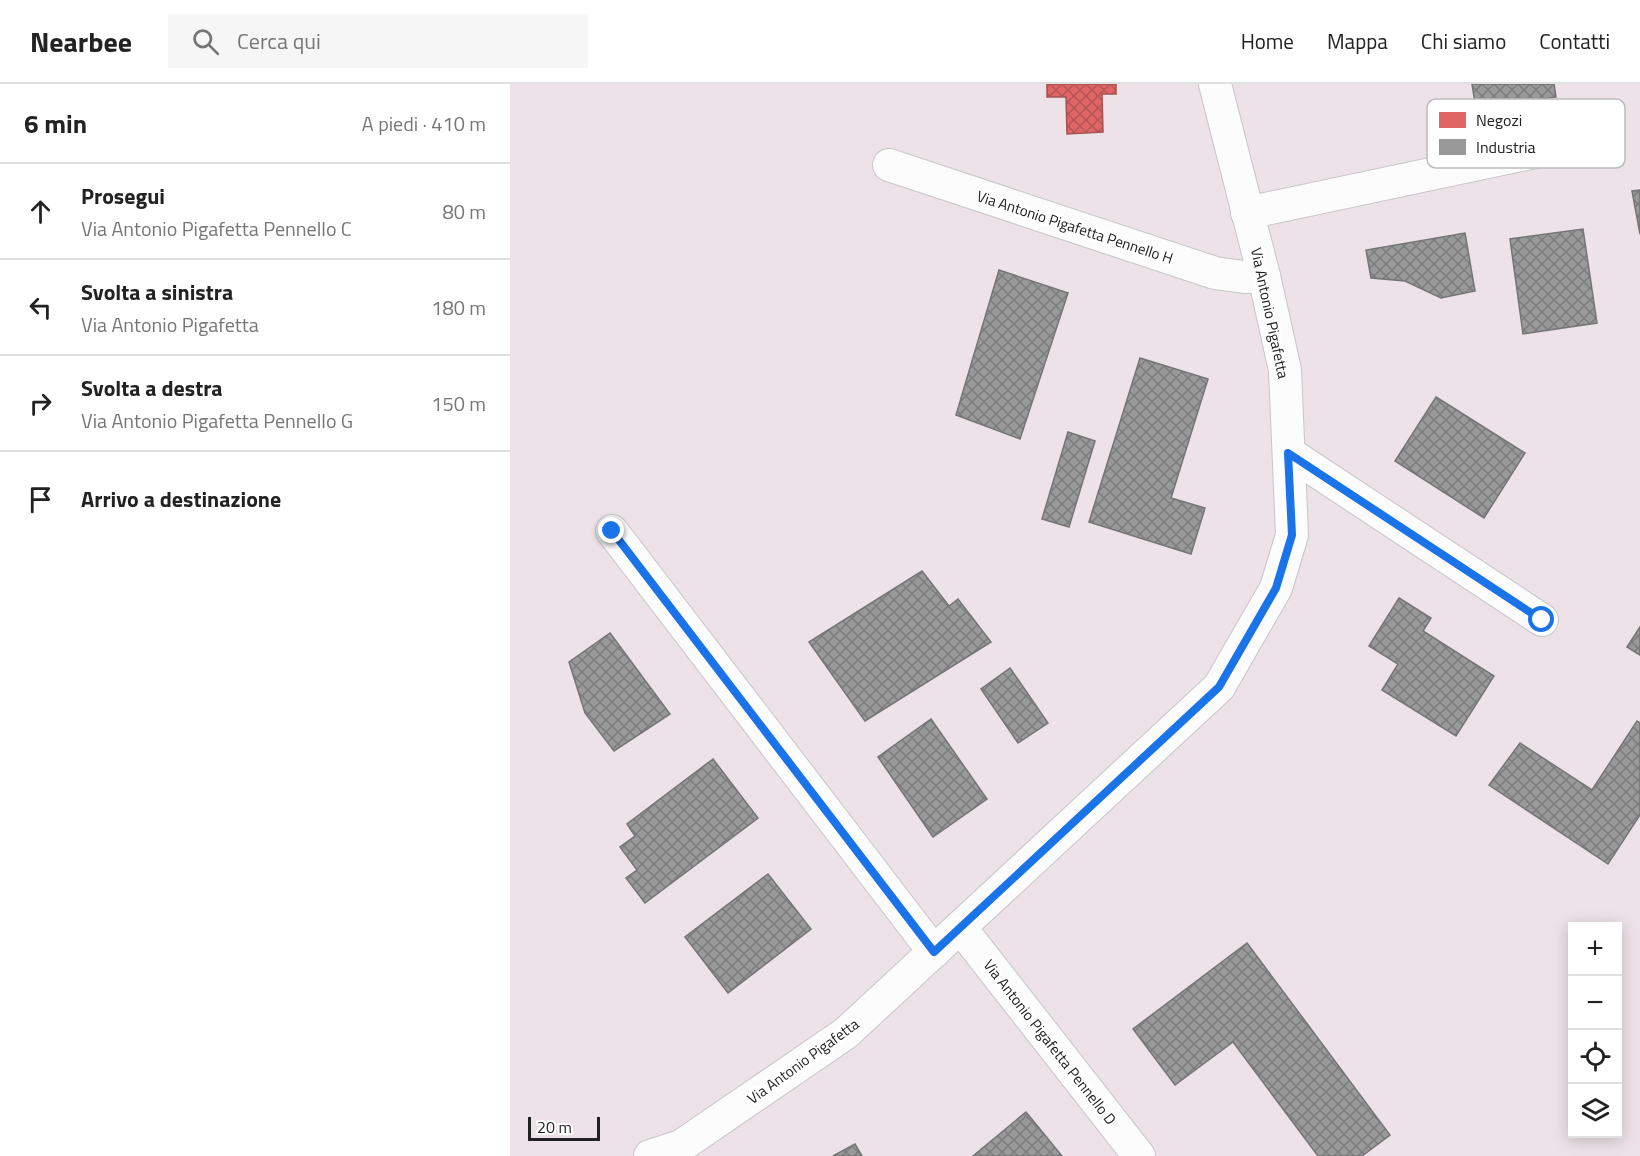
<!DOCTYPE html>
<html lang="it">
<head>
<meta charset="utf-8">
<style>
  body { margin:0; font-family:"Titillium Web",sans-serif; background:#f6f6f6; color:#222 }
  .controls { position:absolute; right:18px; bottom:18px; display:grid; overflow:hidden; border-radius:0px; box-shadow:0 3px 15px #0003 }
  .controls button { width:54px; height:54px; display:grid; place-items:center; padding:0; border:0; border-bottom:2px solid #e0e0e0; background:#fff; color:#222; font:30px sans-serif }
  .scale { position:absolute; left:18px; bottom:15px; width:72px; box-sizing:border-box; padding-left:6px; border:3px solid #212121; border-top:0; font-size:16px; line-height:21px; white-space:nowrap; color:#212121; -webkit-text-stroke:4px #fff; paint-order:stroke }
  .stop { position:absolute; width:18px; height:18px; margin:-14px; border:4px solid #1a73e8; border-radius:50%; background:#fff }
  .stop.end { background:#1a73e8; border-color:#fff; box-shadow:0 2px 6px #0008 }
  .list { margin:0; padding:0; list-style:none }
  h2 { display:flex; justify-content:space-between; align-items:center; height:78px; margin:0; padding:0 24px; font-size:26px }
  h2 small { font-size:20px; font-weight:400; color:#767676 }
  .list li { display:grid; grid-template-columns:39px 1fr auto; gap:18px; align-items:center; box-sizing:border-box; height:96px; padding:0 24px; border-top:2px solid #e0e0e0 }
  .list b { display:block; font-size:22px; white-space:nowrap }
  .list p { margin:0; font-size:20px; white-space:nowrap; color:#767676 }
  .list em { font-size:20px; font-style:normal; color:#767676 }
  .icon { flex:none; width:33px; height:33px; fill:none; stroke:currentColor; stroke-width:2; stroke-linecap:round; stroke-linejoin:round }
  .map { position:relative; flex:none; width:1130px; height:1072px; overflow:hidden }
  header { display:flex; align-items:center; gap:36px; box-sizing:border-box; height:84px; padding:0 30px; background:#fff; border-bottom:2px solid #e0e0e0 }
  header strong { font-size:28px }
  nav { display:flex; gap:33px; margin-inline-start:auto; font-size:21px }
  .search { width:420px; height:54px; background:#f6f6f6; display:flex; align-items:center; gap:15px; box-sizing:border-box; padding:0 21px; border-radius:0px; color:#767676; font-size:22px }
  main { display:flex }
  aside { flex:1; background:#fff }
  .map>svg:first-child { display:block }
</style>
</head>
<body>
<header>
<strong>Nearbee</strong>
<div class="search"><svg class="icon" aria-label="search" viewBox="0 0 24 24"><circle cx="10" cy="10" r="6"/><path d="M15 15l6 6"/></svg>Cerca qui</div>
<nav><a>Home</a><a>Mappa</a><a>Chi siamo</a><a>Contatti</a></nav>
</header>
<main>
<aside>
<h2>6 min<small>A piedi · 410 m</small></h2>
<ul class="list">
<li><svg class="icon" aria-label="ahead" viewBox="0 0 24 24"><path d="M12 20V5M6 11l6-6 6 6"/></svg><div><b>Prosegui</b><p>Via Antonio Pigafetta Pennello C</p></div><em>80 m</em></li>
<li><svg class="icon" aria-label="left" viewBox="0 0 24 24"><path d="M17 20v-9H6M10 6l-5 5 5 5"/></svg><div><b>Svolta a sinistra</b><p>Via Antonio Pigafetta</p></div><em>180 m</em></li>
<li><svg class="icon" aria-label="right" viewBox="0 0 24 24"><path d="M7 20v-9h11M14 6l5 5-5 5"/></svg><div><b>Svolta a destra</b><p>Via Antonio Pigafetta Pennello G</p></div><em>150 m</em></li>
<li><svg class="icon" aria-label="arrive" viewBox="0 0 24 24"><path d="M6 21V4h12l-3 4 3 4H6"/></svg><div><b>Arrivo a destinazione</b></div></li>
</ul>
</aside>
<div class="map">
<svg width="1130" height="1072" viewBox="0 0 1130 1072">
  <defs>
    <pattern id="shops-cross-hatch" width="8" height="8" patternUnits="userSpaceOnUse" patternTransform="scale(1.5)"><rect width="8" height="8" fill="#e06666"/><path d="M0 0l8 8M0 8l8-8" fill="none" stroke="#b55454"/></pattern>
    <pattern id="industry-cross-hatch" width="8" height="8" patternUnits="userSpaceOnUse" patternTransform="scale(1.5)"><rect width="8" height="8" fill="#999"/><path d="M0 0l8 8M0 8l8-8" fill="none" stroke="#7c7c7c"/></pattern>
  </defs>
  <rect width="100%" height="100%" fill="#efede9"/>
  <!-- industrial -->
  <path fill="#ece2e7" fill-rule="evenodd" d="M0,0H1130V1072H0ZM1062,842H1108V1050H1062Z"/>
  <!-- shops -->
  <path fill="url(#shops-cross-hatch)" stroke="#a75151" stroke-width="1.5" d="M537,0H606V10H592L593,48L557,50L556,13H537Z"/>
  <!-- industry -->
  <g fill="url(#industry-cross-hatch)" stroke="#757575" stroke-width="1.5">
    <path d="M962,0H1044L1046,13L966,26Z"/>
    <path d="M1130,106V150L1122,107Z"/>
    <path d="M1073,145L1087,239L1013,250L1000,155Z"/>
    <path d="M955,149L965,207L931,214L895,197L861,194L856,166Z"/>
    <path d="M489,186L558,209L510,355L446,331Z"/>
    <path d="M630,274L698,295L661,414L695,424L681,470L579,438Z"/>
    <path d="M926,313L1015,369L974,434L885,377Z"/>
    <path d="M558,348L585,357L559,443L532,435Z"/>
    <path d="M412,487L439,522L448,515L481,558L355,637L299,558Z"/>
    <path d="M889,514L921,534L913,547L984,592L946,652L872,606L888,580L859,562Z"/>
    <path d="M1130,543V571L1117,563Z"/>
    <path d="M100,549L160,630L104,667L75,629L59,578Z"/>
    <path d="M500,584L538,639L508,659L471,605Z"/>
    <path d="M421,635L477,715L423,753L368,673Z"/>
    <path d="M1127,637L1130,639V731L1098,780L979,701L1010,659L1082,706Z"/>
    <path d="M203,675L248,734L135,819L116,794L127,786L110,763L125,752L117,740Z"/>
    <path d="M258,790L301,845L218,909L175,853Z"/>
    <path d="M737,859L880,1051L852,1072H808L723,958L665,1001L623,945Z"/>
    <path d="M516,1028L552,1072H463Z"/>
    <path d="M345,1060L352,1072H323Z"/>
  </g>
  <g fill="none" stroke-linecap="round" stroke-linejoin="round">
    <defs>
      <g id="minor">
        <path d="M379,81L705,189L734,193L754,192"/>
        <path d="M737,129L1058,61"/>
        <path d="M779,369L1032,536"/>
        <path d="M102,447L424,868"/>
        <path d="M450,843L629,1072"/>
        <path d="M140,1072L171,1062L336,949L709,603L766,504L782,451L775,286L754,192L705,0"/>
      </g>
    </defs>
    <!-- minor casing -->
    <use href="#minor" stroke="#c8c7c5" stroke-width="34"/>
    <!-- minor -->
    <use href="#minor" stroke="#fdfcfc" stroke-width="32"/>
  </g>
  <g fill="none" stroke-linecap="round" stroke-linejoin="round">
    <!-- route -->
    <path stroke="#1a73e8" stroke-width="8" d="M102,447L424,868L709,603L766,504L782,451L778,369L1032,536"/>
  </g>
  <g text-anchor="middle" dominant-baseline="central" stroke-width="6" stroke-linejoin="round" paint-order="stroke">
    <!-- street labels -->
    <g font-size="15" fill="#212121" stroke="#fff">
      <text transform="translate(565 143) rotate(18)">Via Antonio Pigafetta Pennello H</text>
      <text transform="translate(760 229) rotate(78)">Via Antonio Pigafetta</text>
      <text transform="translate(540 958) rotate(52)">Via Antonio Pigafetta Pennello D</text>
      <text transform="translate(293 977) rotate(-36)">Via Antonio Pigafetta</text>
    </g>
  </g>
  <!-- legend -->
  <rect x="917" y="15" width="198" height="69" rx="9" fill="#fff" stroke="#bcbcbc" stroke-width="1.5"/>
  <rect x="929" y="28" width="27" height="16" fill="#e06666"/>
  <rect x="929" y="55" width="27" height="16" fill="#999"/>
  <g font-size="16" fill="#212121">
    <text x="966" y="42">Negozi</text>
    <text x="966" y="69">Industria</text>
  </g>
</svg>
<div class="controls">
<button>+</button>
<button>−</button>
<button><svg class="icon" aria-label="locate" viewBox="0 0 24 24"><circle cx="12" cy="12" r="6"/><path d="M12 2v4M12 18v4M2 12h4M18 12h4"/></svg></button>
<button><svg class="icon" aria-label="layers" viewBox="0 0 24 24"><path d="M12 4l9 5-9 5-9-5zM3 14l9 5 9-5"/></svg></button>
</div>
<div class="scale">20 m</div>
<div class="stop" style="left:1032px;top:536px"></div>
<div class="stop end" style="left:102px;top:447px"></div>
</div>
</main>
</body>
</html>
